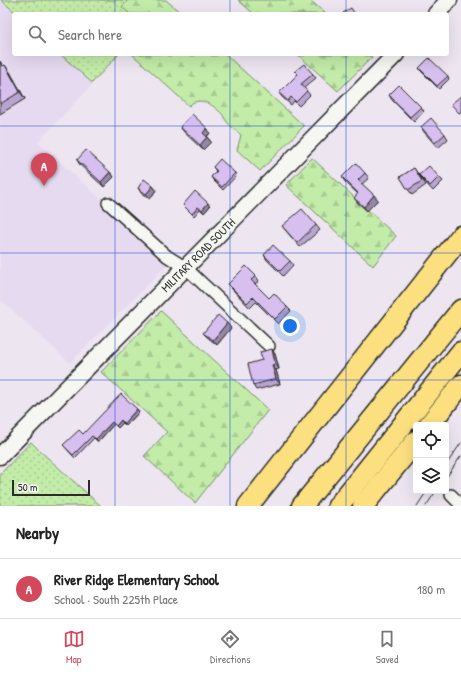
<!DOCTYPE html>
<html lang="en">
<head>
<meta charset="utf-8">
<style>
  body { margin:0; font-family:"Patrick Hand",sans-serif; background:#f6f6f6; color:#222 }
  .controls { position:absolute; right:12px; bottom:12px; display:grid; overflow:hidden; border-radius:4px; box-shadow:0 4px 16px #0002 }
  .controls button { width:36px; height:36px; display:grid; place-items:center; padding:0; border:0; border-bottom:1px solid #e0e0e0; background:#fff; color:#222; font:20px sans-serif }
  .scale { position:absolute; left:12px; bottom:10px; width:78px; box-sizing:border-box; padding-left:4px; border:2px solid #2b2b2b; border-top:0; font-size:11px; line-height:14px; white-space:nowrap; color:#2b2b2b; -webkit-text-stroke:3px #f6f6f2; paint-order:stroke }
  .you { position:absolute; left:290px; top:326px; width:14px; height:14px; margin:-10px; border:3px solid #fff; border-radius:50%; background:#1a73e8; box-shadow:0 0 0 6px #1a73e833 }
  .badge { display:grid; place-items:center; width:26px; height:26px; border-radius:50%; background:#d1495b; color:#fff; font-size:13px; font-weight:700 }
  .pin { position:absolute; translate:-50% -33px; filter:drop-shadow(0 1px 2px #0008) }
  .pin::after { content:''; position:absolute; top:21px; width:14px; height:12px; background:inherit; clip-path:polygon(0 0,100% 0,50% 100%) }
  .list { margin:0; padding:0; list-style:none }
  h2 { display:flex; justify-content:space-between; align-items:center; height:52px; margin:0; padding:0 16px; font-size:17px }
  h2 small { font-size:13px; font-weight:400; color:#767676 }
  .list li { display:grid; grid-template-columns:26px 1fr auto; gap:12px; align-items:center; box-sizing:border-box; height:60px; padding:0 16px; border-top:1px solid #e0e0e0 }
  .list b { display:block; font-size:15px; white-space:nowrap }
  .list p { margin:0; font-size:13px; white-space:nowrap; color:#767676 }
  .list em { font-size:13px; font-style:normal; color:#767676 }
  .icon { flex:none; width:22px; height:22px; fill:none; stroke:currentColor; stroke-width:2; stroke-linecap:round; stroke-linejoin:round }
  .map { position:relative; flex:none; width:461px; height:506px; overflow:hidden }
  .search { position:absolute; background:#fff; box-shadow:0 4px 16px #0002; left:12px; right:12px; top:12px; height:44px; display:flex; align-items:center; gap:10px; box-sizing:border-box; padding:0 14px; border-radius:4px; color:#767676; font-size:15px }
  .sheet { height:112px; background:#fff }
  nav { display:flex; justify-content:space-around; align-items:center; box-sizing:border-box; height:56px; border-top:1px solid #e0e0e0; background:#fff; font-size:11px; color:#767676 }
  nav a { display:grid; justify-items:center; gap:2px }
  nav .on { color:#d1495b }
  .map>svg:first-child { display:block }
</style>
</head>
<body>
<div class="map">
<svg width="461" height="506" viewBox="0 0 461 506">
  <defs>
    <pattern id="forest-firs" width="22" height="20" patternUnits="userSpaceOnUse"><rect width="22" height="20" fill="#c3eca8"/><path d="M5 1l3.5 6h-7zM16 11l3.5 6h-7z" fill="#a8cb91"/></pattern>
    <pattern id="park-dots" width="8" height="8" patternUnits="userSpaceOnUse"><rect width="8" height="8" fill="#c3eca8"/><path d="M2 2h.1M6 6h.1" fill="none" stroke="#a8cb91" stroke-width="1.8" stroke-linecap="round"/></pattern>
  </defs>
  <rect width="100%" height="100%" fill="#ede6f1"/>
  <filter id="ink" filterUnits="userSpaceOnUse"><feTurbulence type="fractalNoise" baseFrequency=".025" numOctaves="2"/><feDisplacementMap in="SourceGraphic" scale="8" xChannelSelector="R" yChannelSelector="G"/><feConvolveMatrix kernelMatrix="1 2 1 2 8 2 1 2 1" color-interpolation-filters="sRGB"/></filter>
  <g filter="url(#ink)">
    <!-- built -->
    <path fill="#e6daf0" d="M0,0L17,14H14V54H60L93,84L38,142L170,262L70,363L0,299Z"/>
    <!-- forest -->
    <g fill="url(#forest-firs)" stroke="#778c6a">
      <path d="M100,0H166L182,14H115Z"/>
      <path d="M238,0H310L326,14H254Z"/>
      <path d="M132,54H225L304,126L260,171L237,150L241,135C237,131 231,127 227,122C225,120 224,116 222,114C214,105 198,95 189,106Z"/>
      <path d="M297,54H369L372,57L338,91Z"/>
      <path d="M312,158L396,236L373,266L286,185Z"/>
      <path d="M161,311L268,410L195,503L144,456L167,432L101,372Z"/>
    </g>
    <!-- park -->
    <g fill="url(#park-dots)" stroke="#778c6a">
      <path d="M1,0H128L122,7L130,14H17Z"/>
      <path d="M60,54H119L92,83Z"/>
      <path d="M31,442L39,450L101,506H0V474Z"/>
    </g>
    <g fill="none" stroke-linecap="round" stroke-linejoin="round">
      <defs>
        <g id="street">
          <path d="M108,203L167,256L186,268L269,346"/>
          <path d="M451,495L461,505"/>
        </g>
        <g id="secondary">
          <path d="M436,14L449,0"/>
          <path d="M0,456L396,54"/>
        </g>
        <g id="highway">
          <path d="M429,425L461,385"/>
          <path d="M248,506L461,236"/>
          <path d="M302,506L461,310"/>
          <path d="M338,506L461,352"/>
          <path d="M363,506L416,441"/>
        </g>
      </defs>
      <!-- street casing -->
      <use href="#street" stroke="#2b2b2b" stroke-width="14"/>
      <!-- secondary casing -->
      <use href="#secondary" stroke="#2b2b2b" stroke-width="19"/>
      <!-- highway casing -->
      <use href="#highway" stroke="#2b2b2b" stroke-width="23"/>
      <!-- street -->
      <use href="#street" stroke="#f6f6f2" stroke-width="11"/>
      <!-- secondary -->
      <use href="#secondary" stroke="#f6f6f2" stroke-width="16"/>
      <!-- highway -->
      <use href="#highway" stroke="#fce080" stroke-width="20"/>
      <!-- tram -->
      <g stroke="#2b2b2b" stroke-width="1">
        <path d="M446,465L461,443"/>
        <path d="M446,478L461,456"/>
        <path d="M417,506L427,491"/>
        <path d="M426,506L436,491"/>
      </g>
    </g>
    <!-- wall -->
    <g fill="#b9a4ce" stroke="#2b2b2b">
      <path d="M0,61L3,66L10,72L25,99L0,114Z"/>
      <path d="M419,68L448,76L449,79L439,89L421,71Z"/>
      <path d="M295,71L313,74L316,78L304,88L310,95L299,106L294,101L291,105L282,97L279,93L298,74Z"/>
      <path d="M389,95L421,107L424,111L414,122L392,100Z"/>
      <path d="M180,127L207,128L210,133L207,137L211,142L203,150L184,132Z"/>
      <path d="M421,127L445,134L448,139L438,148L424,132Z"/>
      <path d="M77,160L110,172L114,177L104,187L80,165Z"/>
      <path d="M213,167L235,173L237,175L223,190L213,180L211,177L216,171Z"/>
      <path d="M414,168L426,185L412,195L400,177Z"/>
      <path d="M365,173L369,178L362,184L378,200L367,211L358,203L354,198L358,194L345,182L342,177Z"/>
      <path d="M419,175L439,177L443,181L433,191L423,180Z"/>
      <path d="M153,186L156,190L150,199L141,193L138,188Z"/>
      <path d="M183,205L210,206L204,213L200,209L194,216Z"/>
      <path d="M316,225L320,230L300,247L286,231L282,226Z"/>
      <path d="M264,255L290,261L293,265L283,276L267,260Z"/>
      <path d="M256,276L259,281L255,284L269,298L287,307L291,311L278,324L256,302L250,308L232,289L228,284Z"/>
      <path d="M231,328L217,345L207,337L203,333Z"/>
      <path d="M275,354L279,369L276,370L280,384L256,390L253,385L262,360Z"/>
      <path d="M137,409L139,412L126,426L123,423L118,428L114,424L98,442L94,438L75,458L63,445L83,434Z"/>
    </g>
    <!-- shaded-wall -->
    <g fill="#9686a7" stroke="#2b2b2b">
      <path d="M5,65L10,72L25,99L20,92Z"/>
      <path d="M207,128L210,133L206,137L203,133Z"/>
      <path d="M207,137L211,142L203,150L200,145Z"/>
      <path d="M110,172L114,177L104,187L101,182Z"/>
      <path d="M153,186L156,190L150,199L146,194Z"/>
      <path d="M374,195L378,200L367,211L364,207Z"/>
      <path d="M208,203L210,206L204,213L202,210Z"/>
      <path d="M227,323L231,328L217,345L213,340Z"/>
      <path d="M272,349L275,354L279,369L275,364Z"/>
      <path d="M272,365L276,370L280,384L276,379Z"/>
      <path d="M137,409L139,412L126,426L124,423Z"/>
      <path d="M121,420L123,423L118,428L116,426Z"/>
      <path d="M112,422L114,424L98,442L96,439Z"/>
    </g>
    <!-- building -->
    <g fill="#d7bfef" stroke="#2b2b2b">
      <path d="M351,8L355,14H344L343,13Z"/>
      <path d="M429,58L448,76L437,86L419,68Z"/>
      <path d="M0,62L2,66L5,65L20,92L0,104Z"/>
      <path d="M304,64L313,74L301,84L307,91L296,102L291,97L288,101L279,93L298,74L295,71Z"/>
      <path d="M399,85L421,107L410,117L389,95Z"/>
      <path d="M461,96V112L459,113L451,104Z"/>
      <path d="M192,114L207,128L203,133L207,137L200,145L180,127Z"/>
      <path d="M431,118L445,134L435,143L421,127Z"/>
      <path d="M86,150L110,172L101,182L77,160Z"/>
      <path d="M220,159L235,173L222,187L211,177L217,171L213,167Z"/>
      <path d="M356,163L365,173L358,180L374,195L364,207L354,198L358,193L342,177Z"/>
      <path d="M429,166L439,177L430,186L419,175Z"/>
      <path d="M414,168L422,181L408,190L400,177Z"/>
      <path d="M144,179L153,186L146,194L138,188Z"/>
      <path d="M195,191L208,203L202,210L198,207L192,214L183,205Z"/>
      <path d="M302,209L316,225L297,243L282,226Z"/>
      <path d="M273,245L290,261L280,271L264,255Z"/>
      <path d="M246,266L256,276L251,280L269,298L274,293L287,307L275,319L253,297L247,303L228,284Z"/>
      <path d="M218,315L227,323L213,340L203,333Z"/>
      <path d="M272,349L275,364L272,365L276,379L253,385L248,364L262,360L260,352Z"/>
      <path d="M121,394L137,409L124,423L121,420L116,426L112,422L96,439L92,436L73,455L63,445L79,430L83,434Z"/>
    </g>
  </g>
  <!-- grid -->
  <path fill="none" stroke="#1d4ed8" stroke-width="1" stroke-opacity="0.55" d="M115,0V14M230,0V14M346,0V14M115,54V506M230,54V506M346,54V506M0,126H461M0,253H461M0,380H461"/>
  <g text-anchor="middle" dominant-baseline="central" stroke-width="3.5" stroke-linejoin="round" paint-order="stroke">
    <!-- street labels -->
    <g font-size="12" fill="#2b2b2b" stroke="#f6f6f2">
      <text transform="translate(198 255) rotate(-45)">MILITARY ROAD SOUTH</text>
    </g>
  </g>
</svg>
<div class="controls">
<button><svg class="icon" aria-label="locate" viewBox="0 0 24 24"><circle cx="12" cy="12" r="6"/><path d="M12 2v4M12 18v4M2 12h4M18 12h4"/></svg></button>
<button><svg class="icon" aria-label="layers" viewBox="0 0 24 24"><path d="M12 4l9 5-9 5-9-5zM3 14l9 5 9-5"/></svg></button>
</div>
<div class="scale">50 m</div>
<div class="you"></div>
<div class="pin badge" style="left:44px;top:186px">A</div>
<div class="search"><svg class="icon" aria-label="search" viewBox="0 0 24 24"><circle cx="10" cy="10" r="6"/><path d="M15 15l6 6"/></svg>Search here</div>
</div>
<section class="sheet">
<h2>Nearby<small></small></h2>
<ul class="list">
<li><span class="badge">A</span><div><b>River Ridge Elementary School</b><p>School · South 225th Place</p></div><em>180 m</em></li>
</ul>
</section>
<nav>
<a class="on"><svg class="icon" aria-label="map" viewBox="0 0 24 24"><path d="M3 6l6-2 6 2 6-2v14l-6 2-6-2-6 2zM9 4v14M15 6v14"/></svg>Map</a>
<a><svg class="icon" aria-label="directions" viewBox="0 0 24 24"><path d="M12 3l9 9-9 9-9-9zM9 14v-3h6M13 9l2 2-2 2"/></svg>Directions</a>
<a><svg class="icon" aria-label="saved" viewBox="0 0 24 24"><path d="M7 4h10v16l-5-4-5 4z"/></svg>Saved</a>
</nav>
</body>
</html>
